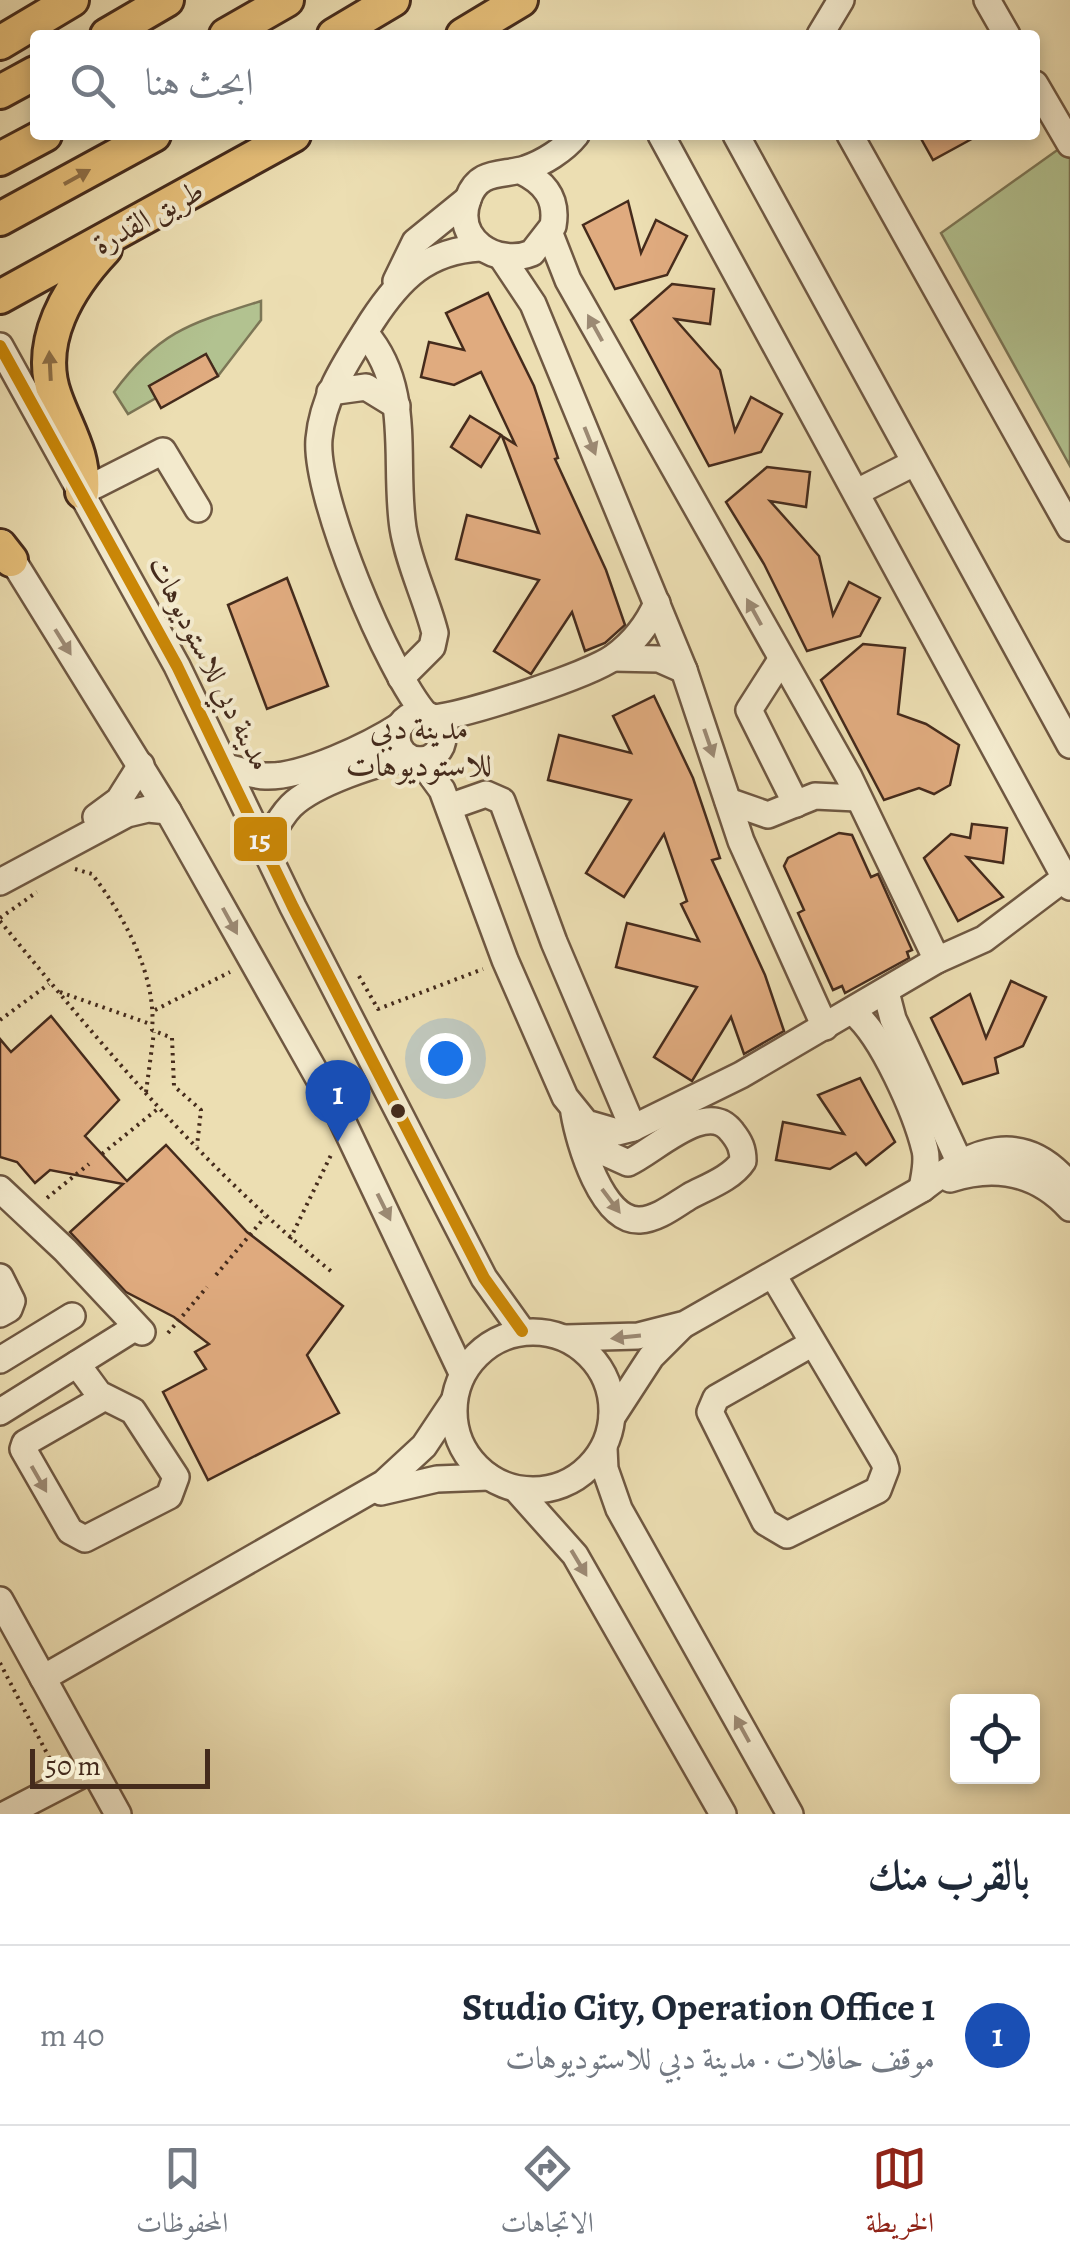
<!DOCTYPE html>
<html lang="ar">
<head>
<meta charset="utf-8">
<style>
  body { margin:0; font-family:Alegreya,Amiri,serif; background:#f2f2f3; color:#1f2937; direction:rtl }
  .controls { position:absolute; right:30px; bottom:30px; display:grid; overflow:hidden; border-radius:10px; box-shadow:0 5px 15px #0003 }
  .controls button { width:90px; height:90px; display:grid; place-items:center; padding:0; border:0; border-bottom:2px solid #e0e1e3; background:#fff; color:#1f2937; font:50px sans-serif }
  .scale { position:absolute; left:30px; bottom:25px; width:180px; box-sizing:border-box; padding-left:10px; border:5px solid #452b1c; border-top:0; font-size:28px; line-height:35px; white-space:nowrap; color:#452b1c; -webkit-text-stroke:8px #f3eacd; paint-order:stroke }
  .you { position:absolute; left:445px; top:1058px; width:35px; height:35px; margin:-25px; border:8px solid #fff; border-radius:50%; background:#1a73e8; box-shadow:0 0 0 15px #1a73e833 }
  .badge { display:grid; place-items:center; width:65px; height:65px; border-radius:50%; background:#8f2418; color:#fff; font-size:32px; font-weight:700 }
  .pin { position:absolute; translate:-50% -82px; filter:drop-shadow(0 2px 5px #0008) }
  .pin::after { content:''; position:absolute; top:52px; width:35px; height:30px; background:inherit; clip-path:polygon(0 0,100% 0,50% 100%) }
  .list { margin:0; padding:0; list-style:none }
  h2 { display:flex; justify-content:space-between; align-items:center; height:130px; margin:0; padding:0 40px; font-size:42px }
  h2 small { font-size:32px; font-weight:400; color:#747a83 }
  .list li { display:grid; grid-template-columns:65px 1fr auto; gap:30px; align-items:center; box-sizing:border-box; height:180px; padding:0 40px; border-top:2px solid #e0e1e3 }
  .list b { display:block; font-size:38px; white-space:nowrap }
  .list p { margin:0; font-size:32px; white-space:nowrap; color:#747a83 }
  .list em { font-size:32px; font-style:normal; color:#747a83 }
  .icon { flex:none; width:55px; height:55px; fill:none; stroke:currentColor; stroke-width:2; stroke-linecap:round; stroke-linejoin:round }
  .map { position:relative; flex:none; width:1070px; height:1814px; overflow:hidden; direction:ltr }
  .search { position:absolute; background:#fff; box-shadow:0 5px 15px #0003; left:30px; right:30px; top:30px; height:110px; display:flex; align-items:center; gap:25px; box-sizing:border-box; padding:0 35px; border-radius:10px; color:#747a83; font-size:38px }
  .sheet { height:310px; background:#fff }
  nav { display:flex; justify-content:space-around; align-items:center; box-sizing:border-box; height:140px; border-top:2px solid #e0e1e3; background:#fff; font-size:28px; color:#747a83 }
  nav a { display:grid; justify-items:center; gap:5px }
  nav .on { color:#8f2418 }
  .map>svg:first-child { display:block }
</style>
</head>
<body>
<div class="map">
<svg width="1070" height="1814" viewBox="0 0 1070 1814">
  <rect width="100%" height="100%" fill="#ecdeb2"/>
  <filter id="stains"><feTurbulence type="fractalNoise" baseFrequency=".002" numOctaves="4"/><feColorMatrix values="0 0 0 0 .2 0 0 0 0 .09 0 0 0 0 .02 0 0 0 .5 -.17"/></filter>
  <radialGradient id="worn" r=".72"><stop offset=".6" stop-color="#630" stop-opacity="0"/><stop offset="1" stop-color="#630" stop-opacity=".3"/></radialGradient>
  <!-- green -->
  <g fill="#b2c290" stroke="#7c7656" stroke-width="2.5">
    <path d="M1070,141V466L941,233Z"/>
    <path d="M261,301V320L218,376L206,355L150,386L156,398L128,414L114,392C159,331 191,323 261,301Z"/>
  </g>
  <!-- building -->
  <g fill="#e0ab7f" stroke="#452b1c" stroke-width="2.5">
    <path d="M919,135H979L933,160Z"/>
    <path d="M628,201L641,253L656,220L687,236L667,275L615,289L583,225Z"/>
    <path d="M672,284L714,289L710,324L675,319L720,370L735,431L751,397L782,414L761,452L709,466L631,320Z"/>
    <path d="M488,293L534,386L558,458L555,459L606,570L625,625L605,643L585,651L572,612L531,674L494,651L539,580L456,559L467,515L539,533L502,436L515,444L481,372L454,385L421,377L429,342L464,350L446,313Z"/>
    <path d="M206,354L218,376L161,408L149,386Z"/>
    <path d="M470,416L501,435L481,467L451,447Z"/>
    <path d="M767,467L810,472L806,507L770,501L819,556L833,615L849,582L880,598L860,636L807,651L764,564L726,502Z"/>
    <path d="M287,578L328,686L267,709L228,605Z"/>
    <path d="M863,644L905,648L898,714L926,724L959,745L950,785L934,794L919,788L884,800L821,680Z"/>
    <path d="M654,696L693,778L720,858L712,860L765,975L784,1031L744,1054L731,1017L692,1081L654,1057L697,987L616,967L627,923L699,941L681,904L687,901L664,834L624,897L586,873L631,800L548,780L559,735L631,753L613,716Z"/>
    <path d="M972,824L1007,828L1003,863L967,857L1003,897L958,921L924,858L951,834L970,838Z"/>
    <path d="M839,833L852,835L871,877L878,874L912,950L907,952L909,958L845,993L842,986L833,990L798,913L804,910L784,866L788,858Z"/>
    <path d="M1011,981L1046,997L1023,1046L995,1058L998,1073L963,1084L931,1018L970,994L986,1038Z"/>
    <path d="M51,1016L119,1100L85,1136L127,1181L166,1145L247,1232L343,1306L307,1355L339,1413L208,1480L163,1392L206,1369L195,1352L209,1344L174,1317L126,1292L70,1232L123,1184L50,1170L35,1183L17,1162L0,1157V1039L11,1052Z"/>
    <path d="M860,1078L895,1142L866,1165L856,1153L830,1169L776,1160L783,1122L844,1134L818,1095Z"/>
  </g>
  <g fill="none" stroke-linecap="round" stroke-linejoin="round">
    <defs>
      <g id="minor">
        <path d="M987,0L1007,35"/>
        <path d="M820,35L841,0"/>
        <path d="M1035,84L1070,144"/>
        <path d="M661,135L1070,887"/>
        <path d="M736,135L1070,745"/>
        <path d="M850,135L1070,528"/>
        <path d="M521,171C544,182 558,198 553,226L532,253C497,267 453,240 468,199C478,169 502,176 525,169C543,163 564,150 576,135"/>
        <path d="M550,234L568,280L849,777L937,960"/>
        <path d="M503,259L533,304L684,670L741,841L825,1027"/>
        <path d="M396,281L415,242L468,199"/>
        <path d="M365,333C413,388 393,461 403,528C409,565 426,597 435,633L432,647L401,678"/>
        <path d="M0,346L177,666L293,907L484,1278L522,1331"/>
        <path d="M330,392L366,387L397,406"/>
        <path d="M82,492L163,451L198,509"/>
        <path d="M857,492L914,463"/>
        <path d="M2,543L168,811L341,1118L462,1373"/>
        <path d="M613,658L659,659L684,670"/>
        <path d="M781,660L749,710L796,804"/>
        <circle cx="420" cy="737" r="23"/>
        <path d="M426,715C388,672 314,495 319,439C323,394 349,358 372,321C400,278 427,251 480,248"/>
        <path d="M432,718C464,716 589,675 614,657C633,643 648,624 657,603"/>
        <path d="M420,760L442,790L505,960L565,1097L586,1123L617,1132L633,1128L741,1075L937,960L984,939L1070,874"/>
        <path d="M226,767C239,769 252,776 265,776C302,778 370,745 401,725"/>
        <path d="M728,801L768,815L815,796L857,798"/>
        <path d="M449,807L486,794L502,801L554,942L633,1128"/>
        <path d="M96,817L119,800L141,765"/>
        <path d="M265,847C273,833 279,818 291,806C312,785 381,759 411,759"/>
        <path d="M0,882L127,814L148,809L168,811"/>
        <path d="M886,992L893,1019L965,1174"/>
        <path d="M853,1012C882,1035 916,1113 925,1150C928,1162 924,1176 922,1189"/>
        <path d="M574,1113C579,1143 602,1222 640,1220C658,1219 675,1205 690,1196C707,1187 732,1178 743,1161C743,1149 740,1142 732,1132C707,1098 655,1151 628,1163L608,1154L600,1130"/>
        <path d="M950,1179C996,1164 1037,1172 1070,1208"/>
        <path d="M0,1189L65,1250L142,1332"/>
        <path d="M773,1275L884,1462L886,1469L878,1490L787,1535L765,1522L710,1412L716,1398L813,1343"/>
        <path d="M0,1277L12,1301L9,1309L0,1314"/>
        <circle cx="533" cy="1411" r="79"/>
        <path d="M566,1338L638,1336L685,1324L922,1189C971,1150 1023,1127 1070,1186"/>
        <path d="M0,1360L72,1316"/>
        <path d="M77,1364L99,1394L133,1411L176,1477L169,1496L85,1539L70,1531L23,1449L25,1443L105,1397"/>
        <path d="M0,1412L136,1327"/>
        <path d="M612,1417L651,1357L681,1327"/>
        <path d="M604,1448L605,1469L619,1509L790,1814"/>
        <path d="M516,1489L575,1555L723,1814"/>
        <path d="M381,1492L437,1479L489,1477"/>
        <path d="M0,1600L118,1814"/>
        <path d="M43,1678L384,1483L424,1446L454,1401"/>
        <path d="M6,1814L93,1769"/>
      </g>
      <g id="major">
        <path d="M107,35L167,0"/>
        <path d="M226,35L287,0"/>
        <path d="M334,35L393,0"/>
        <path d="M463,35L521,0"/>
        <path d="M0,43L72,0"/>
        <path d="M0,92L35,73"/>
        <path d="M0,159L45,135"/>
        <path d="M0,219L154,135"/>
        <path d="M0,297L294,135"/>
        <path d="M82,492C85,454 67,430 55,396C35,342 69,287 105,249"/>
        <path d="M0,546L11,560"/>
      </g>
    </defs>
    <!-- minor casing -->
    <use href="#minor" stroke="#6f5842" stroke-width="30"/>
    <!-- major casing -->
    <use href="#major" stroke="#452b1c" stroke-width="38"/>
    <!-- path -->
    <g stroke="#452b1c" stroke-width="4" stroke-dasharray="2.5 5" stroke-linecap="butt">
      <path d="M75,869L92,874C125,917 157,977 152,1030L172,1038L174,1086L201,1110L197,1146"/>
      <path d="M0,918L37,892"/>
      <path d="M0,921C102,1046 206,1171 332,1272"/>
      <path d="M359,976L378,1009L483,969"/>
      <path d="M60,992L150,1024"/>
      <path d="M155,1010L230,972"/>
      <path d="M0,1020L49,984"/>
      <path d="M146,1092L154,1032"/>
      <path d="M102,1154L160,1107"/>
      <path d="M47,1198L89,1164"/>
      <path d="M290,1239L332,1153"/>
      <path d="M216,1275L265,1217"/>
      <path d="M168,1333L207,1287"/>
      <path d="M0,1663L52,1763"/>
    </g>
    <!-- minor -->
    <use href="#minor" stroke="#f3eacd" stroke-width="25"/>
    <!-- major -->
    <use href="#major" stroke="#e6bf79" stroke-width="32"/>
    <defs>
      <path id="bus-1" d="M0,346L177,666L293,907L484,1278L522,1331"/>
    </defs>
    <!-- bus-1 casing -->
    <use href="#bus-1" stroke="#f3eacd" stroke-width="20"/>
    <!-- bus-1 -->
    <use href="#bus-1" stroke="#ca8707" stroke-width="12"/>
  </g>
  <!-- one-way arrows -->
  <defs><path id="oneway-solid" d="M-6-.8H1V-3.2L6.5 0L1 3.2V.8H-6Z" transform="scale(2.5)"/></defs>
  <g fill="#8d6e46">
    <use href="#oneway-solid" transform="translate(77 177) rotate(-29)"/>
    <use href="#oneway-solid" transform="translate(50 366) rotate(-93)"/>
  </g>
  <g fill="#9c8a74">
    <use href="#oneway-solid" transform="translate(595 328) rotate(-119)"/>
    <use href="#oneway-solid" transform="translate(590 441) rotate(68)"/>
    <use href="#oneway-solid" transform="translate(754 612) rotate(-119)"/>
    <use href="#oneway-solid" transform="translate(63 642) rotate(58)"/>
    <use href="#oneway-solid" transform="translate(709 743) rotate(71)"/>
    <use href="#oneway-solid" transform="translate(230 921) rotate(61)"/>
    <use href="#oneway-solid" transform="translate(611 1201) rotate(53)"/>
    <use href="#oneway-solid" transform="translate(384 1207) rotate(64)"/>
    <use href="#oneway-solid" transform="translate(626 1337) rotate(174)"/>
    <use href="#oneway-solid" transform="translate(39 1479) rotate(60)"/>
    <use href="#oneway-solid" transform="translate(579 1563) rotate(59)"/>
    <use href="#oneway-solid" transform="translate(742 1729) rotate(-119)"/>
  </g>
  <!-- markers -->
  <circle fill="#452b1c" stroke="#f3eacd" stroke-width="4" cx="398" cy="1111" r="9"/>
  <g text-anchor="middle" dominant-baseline="central" stroke-width="8" stroke-linejoin="round" paint-order="stroke">
    <!-- street labels -->
    <g font-size="30" fill="#452b1c" stroke="#f3eacd">
      <text transform="translate(148 217) rotate(-29)">طريق القدرة</text>
      <text transform="translate(210 663) rotate(63)">مدينة دبي للاستوديوهات</text>
    </g>
    <!-- neighbourhood labels -->
    <g font-size="32" fill="#452b1c" stroke="#f3eacd">
      <text x="419" y="728">مدينة دبي<tspan x="419" dy="37">للاستوديوهات</tspan></text>
    </g>
  </g>
  <rect stroke="#f3eacd" stroke-width="4" x="232" y="815" width="57" height="48" rx="10" fill="#ca8707"/>
  <g font-size="28" text-anchor="middle" font-weight="bold" fill="#fff">
    <text x="260" y="849">15</text>
  </g>
  <rect width="100%" height="100%" filter="url(#stains)"/>
  <rect width="100%" height="100%" fill="url(#worn)"/>
</svg>
<div class="controls">
<button><svg class="icon" aria-label="locate" viewBox="0 0 24 24"><circle cx="12" cy="12" r="6"/><path d="M12 2v4M12 18v4M2 12h4M18 12h4"/></svg></button>
</div>
<div class="scale">50 m</div>
<div class="you"></div>
<div class="pin badge" style="left:338px;top:1142px;background:#1a4fb4">1</div>
<div class="search"><svg class="icon" aria-label="search" viewBox="0 0 24 24"><circle cx="10" cy="10" r="6"/><path d="M15 15l6 6"/></svg>ابحث هنا</div>
</div>
<section class="sheet">
<h2>بالقرب منك<small></small></h2>
<ul class="list">
<li><span class="badge" style="background:#1a4fb4">1</span><div><b>Studio City, Operation Office 1</b><p>موقف حافلات · مدينة دبي للاستوديوهات</p></div><em>40 m</em></li>
</ul>
</section>
<nav>
<a class="on"><svg class="icon" aria-label="map" viewBox="0 0 24 24"><path d="M3 6l6-2 6 2 6-2v14l-6 2-6-2-6 2zM9 4v14M15 6v14"/></svg>الخريطة</a>
<a><svg class="icon" aria-label="directions" viewBox="0 0 24 24"><path d="M12 3l9 9-9 9-9-9zM9 14v-3h6M13 9l2 2-2 2"/></svg>الاتجاهات</a>
<a><svg class="icon" aria-label="saved" viewBox="0 0 24 24"><path d="M7 4h10v16l-5-4-5 4z"/></svg>المحفوظات</a>
</nav>
</body>
</html>
